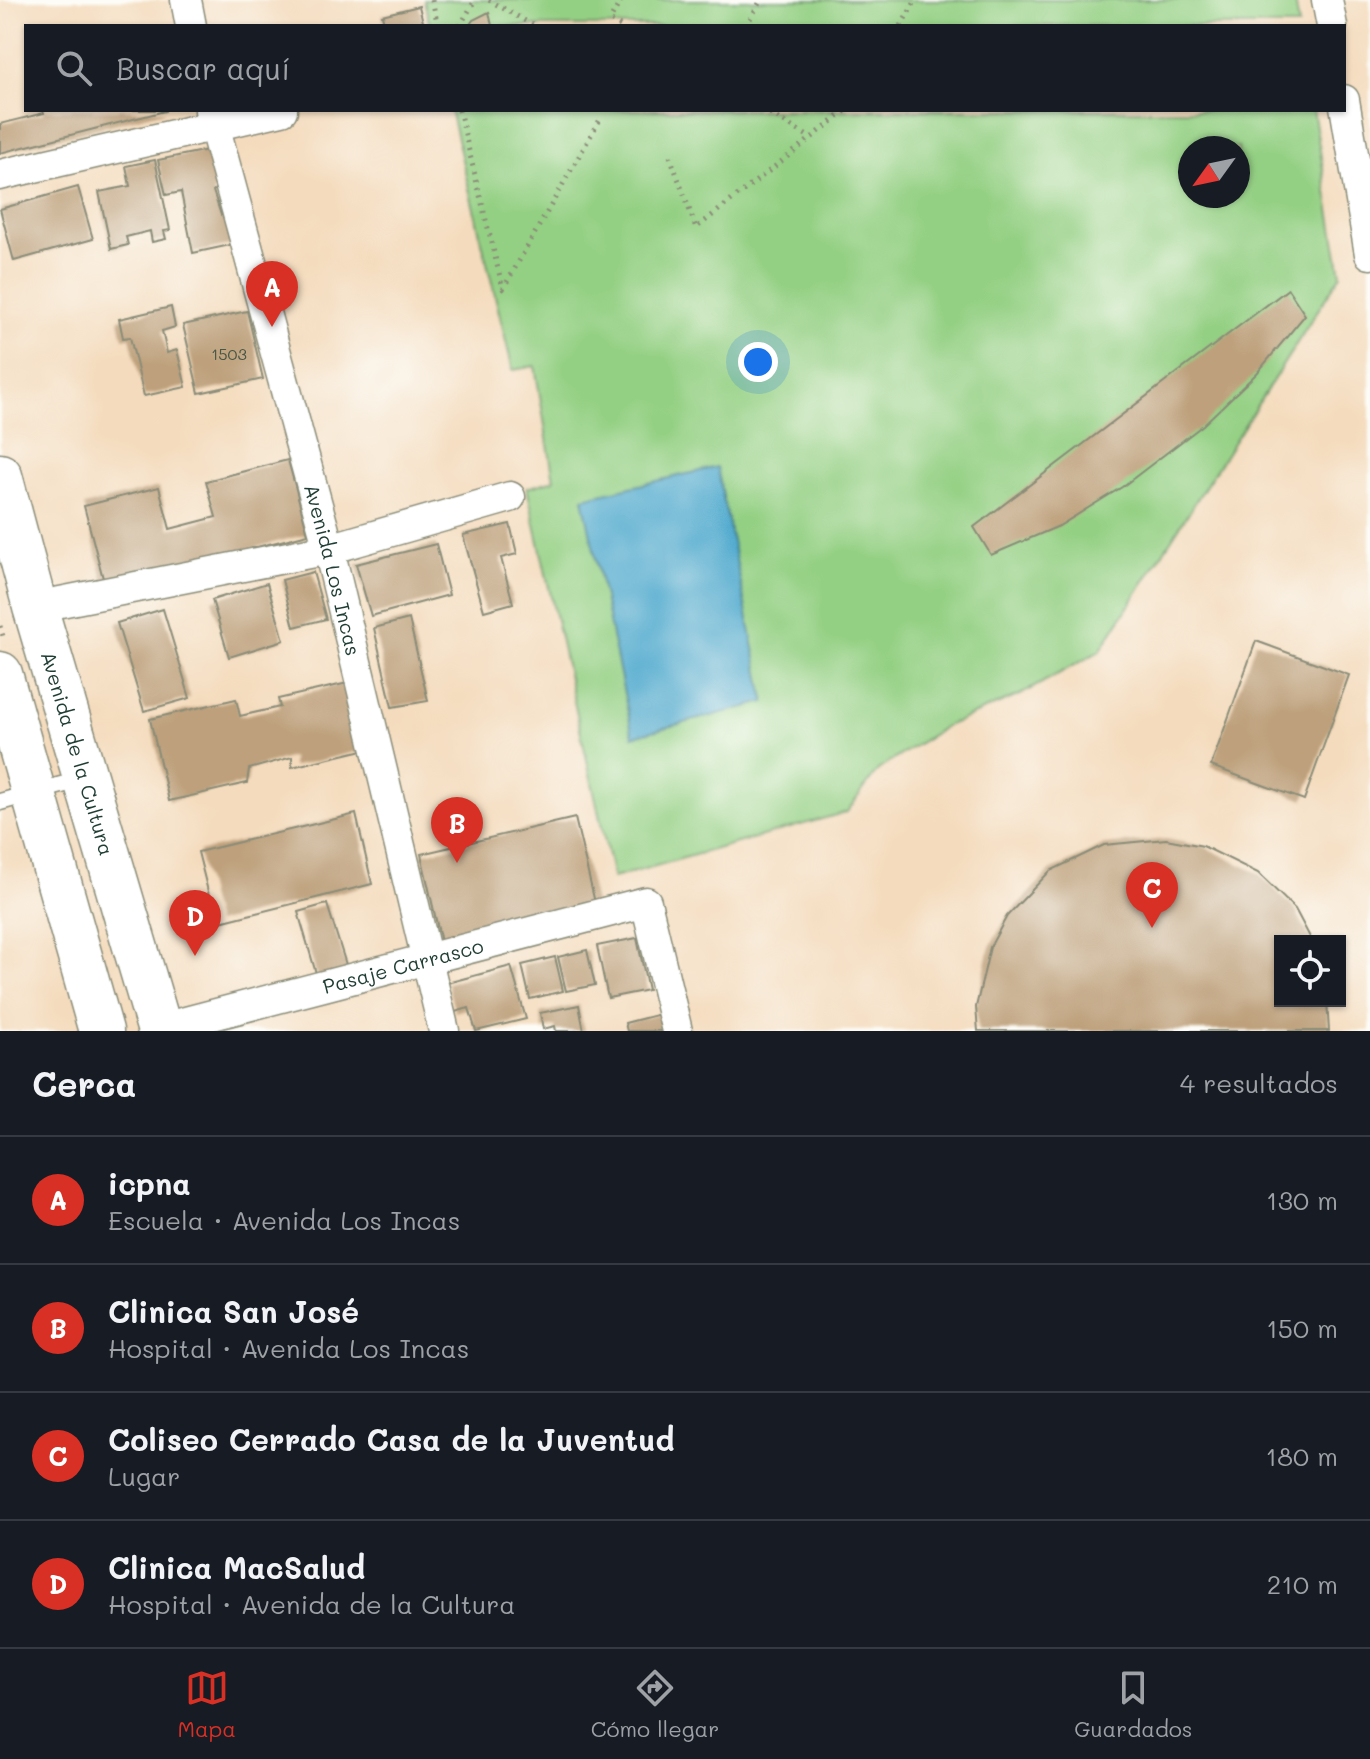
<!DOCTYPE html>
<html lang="es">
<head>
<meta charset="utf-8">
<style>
  body { margin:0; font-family:Mali,sans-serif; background:#242831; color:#f1f3f6 }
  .controls { position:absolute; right:24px; bottom:24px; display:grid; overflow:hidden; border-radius:0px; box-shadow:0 2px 6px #0004 }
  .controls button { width:72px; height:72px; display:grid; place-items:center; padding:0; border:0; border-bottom:2px solid #363941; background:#171b24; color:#f1f3f6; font:40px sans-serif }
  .compass { position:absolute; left:1178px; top:136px; width:72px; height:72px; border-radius:50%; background:#171b24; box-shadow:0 2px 6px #0004; rotate:237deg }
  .you { position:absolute; left:758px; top:362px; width:28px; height:28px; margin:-20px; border:6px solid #fff; border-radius:50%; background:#1a73e8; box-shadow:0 0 0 12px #1a73e833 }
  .badge { display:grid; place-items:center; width:52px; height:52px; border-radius:50%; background:#d93025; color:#fff; font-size:26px; font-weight:700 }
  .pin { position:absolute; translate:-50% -66px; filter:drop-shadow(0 2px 4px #0008) }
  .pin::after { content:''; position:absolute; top:42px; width:28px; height:24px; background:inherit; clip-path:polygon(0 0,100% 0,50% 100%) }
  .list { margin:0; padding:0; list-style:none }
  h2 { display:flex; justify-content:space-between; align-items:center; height:104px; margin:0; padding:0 32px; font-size:34px }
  h2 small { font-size:26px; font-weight:400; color:#9ea1a6 }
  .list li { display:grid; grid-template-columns:52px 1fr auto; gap:24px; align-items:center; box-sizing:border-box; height:128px; padding:0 32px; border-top:2px solid #363941 }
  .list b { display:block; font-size:30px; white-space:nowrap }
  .list p { margin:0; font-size:26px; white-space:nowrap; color:#9ea1a6 }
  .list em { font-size:26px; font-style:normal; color:#9ea1a6 }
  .icon { flex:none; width:44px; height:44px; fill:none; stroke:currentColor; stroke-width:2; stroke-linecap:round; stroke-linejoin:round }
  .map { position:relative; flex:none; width:1370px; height:1031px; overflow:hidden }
  .search { position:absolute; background:#171b24; box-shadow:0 2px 6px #0004; left:24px; right:24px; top:24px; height:88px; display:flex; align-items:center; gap:20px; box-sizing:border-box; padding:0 28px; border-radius:0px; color:#9ea1a6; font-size:30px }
  .sheet { height:616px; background:#171b24 }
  nav { display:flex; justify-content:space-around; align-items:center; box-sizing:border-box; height:112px; border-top:2px solid #363941; background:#171b24; font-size:22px; color:#9ea1a6 }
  nav a { display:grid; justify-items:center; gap:4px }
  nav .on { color:#d93025 }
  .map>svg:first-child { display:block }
</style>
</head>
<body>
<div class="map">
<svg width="1370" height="1031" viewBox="0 0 1370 1031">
  <rect width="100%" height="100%" fill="#fdfcf7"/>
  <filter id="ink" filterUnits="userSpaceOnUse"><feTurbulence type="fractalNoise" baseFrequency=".0125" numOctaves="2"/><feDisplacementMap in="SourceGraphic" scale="16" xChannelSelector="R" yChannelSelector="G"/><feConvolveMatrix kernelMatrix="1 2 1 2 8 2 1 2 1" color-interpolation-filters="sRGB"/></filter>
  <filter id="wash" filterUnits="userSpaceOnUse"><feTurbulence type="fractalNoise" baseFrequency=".006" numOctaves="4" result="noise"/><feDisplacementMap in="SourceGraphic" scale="32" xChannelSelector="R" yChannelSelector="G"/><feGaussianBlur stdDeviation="1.8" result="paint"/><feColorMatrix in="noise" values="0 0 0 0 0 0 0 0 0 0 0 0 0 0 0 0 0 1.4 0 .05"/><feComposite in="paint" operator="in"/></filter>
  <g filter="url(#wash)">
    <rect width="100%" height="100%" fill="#f4dbbd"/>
    <!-- green -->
    <g fill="#94d084" stroke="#5a865c" stroke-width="2" fill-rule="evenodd">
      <path d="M424,0H1295L1299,26H430Z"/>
      <path d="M450,110H1313L1341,274L1100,651L1020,695L944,727L878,770L847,812L613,878L527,488L554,480L535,366L513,370ZM1190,148H1238V196H1190Z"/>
    </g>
    <!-- water -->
    <path fill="#52abcf" stroke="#387482" stroke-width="2" d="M717,467L765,702L633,736L583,498Z"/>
    <g id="blocks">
      <!-- building -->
      <g fill="#bea07b">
        <path d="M419,6L424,26H385L382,15Z"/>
        <path d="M489,12L492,26H469L473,20Z"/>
        <path d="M43,110H165V111L0,153V124L44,113Z"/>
        <path d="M208,150L220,186L213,191L221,215L229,216L235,244L193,253L181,192L166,195L158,160Z"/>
        <path d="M155,160L170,230L164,231L166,239L152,242L150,231L126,237L128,245L111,249L99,192L130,186L126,166Z"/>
        <path d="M78,187L93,239L14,261L0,209Z"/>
        <path d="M1288,289L1305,315L1257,373L1203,425L1122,487L1059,526L991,555L974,527Z"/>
        <path d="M171,307L175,327L162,331L167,353L177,350L186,387L144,396L130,337L123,338L119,319Z"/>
        <path d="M247,311L263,379L199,393L183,325Z"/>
        <path d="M288,460L308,534L105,586L84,506L159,487L170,529L216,517L206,481Z"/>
        <path d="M510,524L517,554L501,558L513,603L484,611L463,535Z"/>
        <path d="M436,544L449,595L371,616L356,564Z"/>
        <path d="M313,572L326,619L294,627L282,580Z"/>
        <path d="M267,583L284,640L229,657L212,600Z"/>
        <path d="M163,609L190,698L144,711L117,623Z"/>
        <path d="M409,619L428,701L392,707L374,628Z"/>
        <path d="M1256,641L1349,675L1304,800L1211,766Z"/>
        <path d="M348,683L363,750L292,767V757L249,769L247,783L169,801L150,719L236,699L240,716L280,707L278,699Z"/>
        <path d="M356,814L372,884L216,923L198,852Z"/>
        <path d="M575,818L596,907L441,942L421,854Z"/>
        <path d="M1166,839L1203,846L1258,873L1295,909L1312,941H1280V1001H1327L1329,1031H978L976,1007L990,947L1007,916L1050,871L1104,845Z"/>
        <path d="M327,904L348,971L318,980L298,912Z"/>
        <path d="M637,938L648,990L608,998L597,946Z"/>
        <path d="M587,950L595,985L566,991L558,957Z"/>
        <path d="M555,957L563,991L530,999L522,965Z"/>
        <path d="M511,966L526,1019L476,1031L469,1008L455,1012L447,983Z"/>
        <path d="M579,1005L584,1031H556L555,1026L543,1029L540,1013Z"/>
        <path d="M668,1012L673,1031H627L625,1023Z"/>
      </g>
    </g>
  </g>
  <g filter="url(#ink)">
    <use href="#blocks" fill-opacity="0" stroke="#8a8c78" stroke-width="2"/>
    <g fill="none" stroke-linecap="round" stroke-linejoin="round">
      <defs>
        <path id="service" d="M0,802L83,779"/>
        <g id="minor">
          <path d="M186,0L191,26"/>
          <path d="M1327,0L1332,26"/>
          <path d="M1344,100L1370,254"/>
          <path id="s1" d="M210,110L329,549L444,1031"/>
          <path d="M0,175L282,110"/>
          <path d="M35,607L329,549L510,497"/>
          <path id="s2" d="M159,1029L646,902L677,1031"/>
        </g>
        <g id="trunk">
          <path id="s3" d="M0,476L35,607L160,1031"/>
          <path d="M0,674L101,1031"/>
        </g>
      </defs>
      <!-- service casing -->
      <use href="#service" stroke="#8a8c78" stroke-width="19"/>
      <!-- minor casing -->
      <use href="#minor" stroke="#8a8c78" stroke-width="33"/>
      <!-- trunk casing -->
      <use href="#trunk" stroke="#8a8c78" stroke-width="47"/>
      <!-- path -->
      <g stroke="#8a8c78" stroke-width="5" stroke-dasharray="2 6" stroke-linecap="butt">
        <path d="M432,0L438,26"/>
        <path d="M489,0L534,26"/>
        <path d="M460,26L475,0"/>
        <path d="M620,26L610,20L621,0"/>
        <path d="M746,26L761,0"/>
        <path d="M901,26L916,0"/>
        <path d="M459,110L503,289L602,116"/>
        <path d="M763,110L811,138"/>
        <path d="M670,156L696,228L847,110"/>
        <path d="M0,626L4,640"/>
      </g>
      <!-- service -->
      <use href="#service" stroke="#fff" stroke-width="16"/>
      <!-- minor -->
      <use href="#minor" stroke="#fff" stroke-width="30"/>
      <!-- trunk -->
      <use href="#trunk" stroke="#fff" stroke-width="44"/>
    </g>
  </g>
  <g text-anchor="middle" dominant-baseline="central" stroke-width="6" stroke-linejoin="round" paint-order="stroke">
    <!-- number labels -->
    <g font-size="16" fill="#475646">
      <text x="229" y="353">1503</text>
    </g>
    <!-- street labels -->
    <g font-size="20" fill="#1f3d34" stroke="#fdfcf7">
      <text stroke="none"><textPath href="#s1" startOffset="476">Avenida Los Incas</textPath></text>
      <text stroke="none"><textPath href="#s3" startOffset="288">Avenida de la Cultura</textPath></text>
      <text stroke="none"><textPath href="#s2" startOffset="252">Pasaje Carrasco</textPath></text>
    </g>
  </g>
</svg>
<div class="controls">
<button><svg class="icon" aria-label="locate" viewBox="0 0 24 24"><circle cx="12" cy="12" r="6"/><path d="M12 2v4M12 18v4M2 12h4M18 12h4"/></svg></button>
</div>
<svg class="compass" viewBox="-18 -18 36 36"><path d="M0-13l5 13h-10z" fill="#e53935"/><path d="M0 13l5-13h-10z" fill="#9ea1a6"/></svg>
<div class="you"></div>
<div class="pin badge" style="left:272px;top:327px">A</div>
<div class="pin badge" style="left:457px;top:863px">B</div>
<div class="pin badge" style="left:1152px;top:928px">C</div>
<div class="pin badge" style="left:195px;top:956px">D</div>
<div class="search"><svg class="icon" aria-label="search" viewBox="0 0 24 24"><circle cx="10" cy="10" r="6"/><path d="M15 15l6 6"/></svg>Buscar aquí</div>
</div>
<section class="sheet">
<h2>Cerca<small>4 resultados</small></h2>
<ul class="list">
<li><span class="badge">A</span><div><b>icpna</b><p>Escuela · Avenida Los Incas</p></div><em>130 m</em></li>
<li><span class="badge">B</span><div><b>Clinica San José</b><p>Hospital · Avenida Los Incas</p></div><em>150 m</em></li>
<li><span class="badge">C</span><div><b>Coliseo Cerrado Casa de la Juventud</b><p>Lugar</p></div><em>180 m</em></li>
<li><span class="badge">D</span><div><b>Clinica MacSalud</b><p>Hospital · Avenida de la Cultura</p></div><em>210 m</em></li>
</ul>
</section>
<nav>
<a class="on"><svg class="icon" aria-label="map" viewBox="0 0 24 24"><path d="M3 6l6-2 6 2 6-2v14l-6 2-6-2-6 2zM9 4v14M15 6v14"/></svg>Mapa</a>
<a><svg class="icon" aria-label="directions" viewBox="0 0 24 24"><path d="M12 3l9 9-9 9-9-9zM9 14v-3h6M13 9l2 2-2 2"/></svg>Cómo llegar</a>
<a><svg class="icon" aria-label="saved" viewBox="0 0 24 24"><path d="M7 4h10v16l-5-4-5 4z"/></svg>Guardados</a>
</nav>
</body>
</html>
